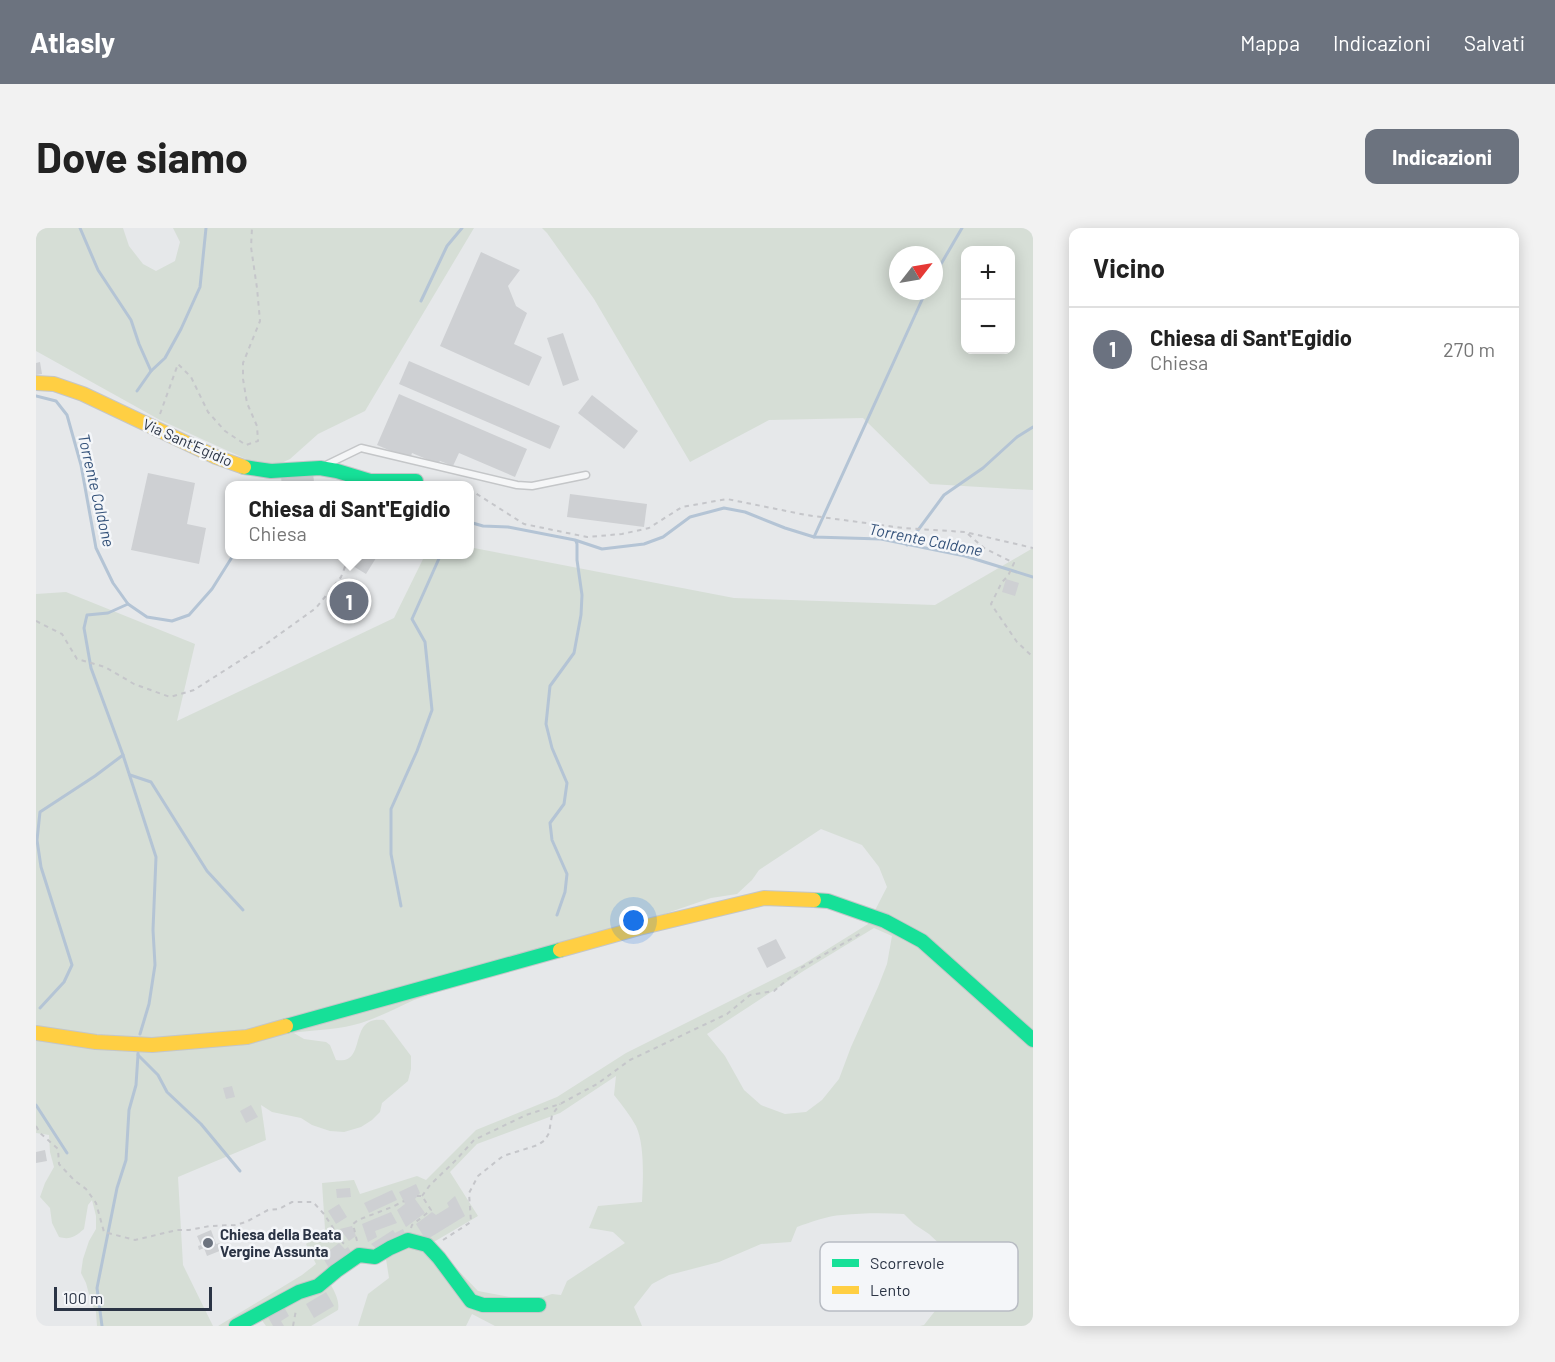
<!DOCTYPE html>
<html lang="it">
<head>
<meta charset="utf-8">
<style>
  body { margin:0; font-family:Barlow,sans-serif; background:#f2f2f2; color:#222 }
  .controls { position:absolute; right:18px; top:18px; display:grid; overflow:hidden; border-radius:12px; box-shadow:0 3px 15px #0003 }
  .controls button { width:54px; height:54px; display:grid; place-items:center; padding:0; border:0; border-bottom:2px solid #e0e0e0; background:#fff; color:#222; font:30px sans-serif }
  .compass { position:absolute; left:853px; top:18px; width:54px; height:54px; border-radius:50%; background:#fff; box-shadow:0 3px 15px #0003; rotate:59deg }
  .scale { position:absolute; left:18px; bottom:15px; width:158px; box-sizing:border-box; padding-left:6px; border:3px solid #2b3445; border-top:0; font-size:16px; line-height:21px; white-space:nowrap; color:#2b3445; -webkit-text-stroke:4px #f4f6f9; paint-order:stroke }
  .you { position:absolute; left:598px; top:693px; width:21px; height:21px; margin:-15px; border:4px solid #fff; border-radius:50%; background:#1a73e8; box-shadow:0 0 0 9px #1a73e833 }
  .badge { display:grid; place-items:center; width:39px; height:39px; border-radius:50%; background:#6c737f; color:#fff; font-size:20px; font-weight:700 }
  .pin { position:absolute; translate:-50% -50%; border:3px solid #fff; box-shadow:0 2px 6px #0006 }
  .popup { position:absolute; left:189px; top:253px; width:249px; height:78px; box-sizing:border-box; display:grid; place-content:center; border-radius:12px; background:#fff; filter:drop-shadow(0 2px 4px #0005); font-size:20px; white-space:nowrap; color:#767676 }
  .popup b { font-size:22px; color:#222 }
  .popup::after { content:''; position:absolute; left:50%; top:100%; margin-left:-12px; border:12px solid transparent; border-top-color:#fff }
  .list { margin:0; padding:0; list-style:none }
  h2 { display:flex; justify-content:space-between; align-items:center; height:78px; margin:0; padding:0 24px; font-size:26px }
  h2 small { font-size:20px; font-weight:400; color:#767676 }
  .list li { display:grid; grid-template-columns:39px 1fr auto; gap:18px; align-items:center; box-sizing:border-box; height:84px; padding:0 24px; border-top:2px solid #e0e0e0 }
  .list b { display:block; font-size:22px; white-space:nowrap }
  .list p { margin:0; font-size:20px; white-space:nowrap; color:#767676 }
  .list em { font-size:20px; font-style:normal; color:#767676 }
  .map { position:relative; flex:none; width:997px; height:1098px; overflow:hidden; border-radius:12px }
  header { display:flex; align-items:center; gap:36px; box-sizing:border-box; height:84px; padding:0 30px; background:#6c737f; color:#fff }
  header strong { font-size:28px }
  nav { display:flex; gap:33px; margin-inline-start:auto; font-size:21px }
  .intro { display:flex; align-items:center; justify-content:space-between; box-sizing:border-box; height:144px; padding:0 36px }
  h1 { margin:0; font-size:42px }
  .button { padding:15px 27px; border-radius:12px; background:#6c737f; color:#fff; font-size:21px; font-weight:700 }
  main { display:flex; gap:36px; padding:0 36px }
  aside { flex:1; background:#fff; border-radius:12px; box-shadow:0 3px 15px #0003 }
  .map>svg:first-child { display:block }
</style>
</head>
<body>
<header>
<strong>Atlasly</strong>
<nav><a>Mappa</a><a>Indicazioni</a><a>Salvati</a></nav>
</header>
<div class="intro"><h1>Dove siamo</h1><a class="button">Indicazioni</a></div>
<main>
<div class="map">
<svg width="997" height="1098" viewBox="0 0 997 1098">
  <rect width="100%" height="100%" fill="#e6e8ea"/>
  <!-- green -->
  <g fill="#d6ded6" fill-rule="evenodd">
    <path d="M0,0H87L93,18L107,36L120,43L139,33L144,14L137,0H438L329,183L282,206L254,231L241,237L212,232L124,192L0,123Z"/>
    <path d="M506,0H997V262L894,256L827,190L733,192L654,234L558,71L511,5ZM975,22V122H930V22ZM862,27H898V63H862Z"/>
    <path d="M433,319L698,370L899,377L997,320V1098H884L888,1097L910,1069L915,1039L909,1021L893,1006L878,996L868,986C847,985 827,985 806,987C791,988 775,994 761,999L755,1014L725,1016L683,1034L633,1047L616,1056L598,1079L606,1098H459L436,1086L430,1098H322L332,1066L353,1050L350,1031L324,1036L293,1054C298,1062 304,1073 302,1082L275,1098H230L225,1091L211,1098H182L266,1047L280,1036L270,1016L289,1001L286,955L318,952L324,966L381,948L390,952L440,902L521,869L590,825L766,737L832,696L851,659L843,639L826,617L785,601L723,642L716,652L701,666L675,670L637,683L378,772C361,780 343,789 325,795C305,801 284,802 263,804L258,805L268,811L290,814L294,817L300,832C333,837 310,787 348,792L375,828V841L372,853L346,875L344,884L336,892L325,899L308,904L294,903L276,897L265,890L236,884L225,877L230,912L142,949L147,1037L177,1098H61L60,1084L56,1077L50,1055L45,1045L47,1031L53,1013L60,1001V988L56,972L52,977L48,1001C39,1009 34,1012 23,1009L16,995L14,980L4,969L9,955L18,939L14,924L13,907L0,905V366L30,364L159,416L141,493L358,390L389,327L433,326ZM838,700L856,708L851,736L842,759L815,819L803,851L786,872L770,884L749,886L725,877L708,862L689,828L671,806L769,742ZM580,848L578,867C586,877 594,887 600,898C609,917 607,953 606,974L562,978L553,1000L577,1004L589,1015L531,1053L525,1067L516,1066L496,1073L442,1063L396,1015L442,988L414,944L441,916L524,885Z"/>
  </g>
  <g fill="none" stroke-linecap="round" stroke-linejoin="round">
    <!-- stream -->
    <g stroke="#b4c4d5" stroke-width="3">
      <path d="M44,0L62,42L95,92L103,116L115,143"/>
      <path d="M898,48L926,0"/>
      <path d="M385,73L411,18L426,0"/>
      <path d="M101,163L115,143L129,130L145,101L164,59L170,0"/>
      <path d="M0,168L20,173L31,187L45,237L60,320L77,355L92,376L111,389L136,393L153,387L176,361L198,326"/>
      <path d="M433,294L447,298L472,299L539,312L566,321L608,316L627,309L654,289L688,280L709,284L749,300L778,309L845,311L929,328L997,349"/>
      <path d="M778,309L890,63"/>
      <path d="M871,317L908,267L947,240L981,209L997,199"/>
      <path d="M92,376L72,385L51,387L48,400L55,440L87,527L120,629L117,702L119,737L113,776L104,806"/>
      <path d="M94,547L115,554L171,643L207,682"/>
      <path d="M365,678L355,626V581L381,523L396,482L389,414L376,391L405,326"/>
      <path d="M521,687L529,664L531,646L516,612L514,595L528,576L531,555L516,520L510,496L514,458L538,425L545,387L546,367L541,332V316L540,313"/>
      <path d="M4,780L28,754L36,737L5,639L1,612L4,584L59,548L87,527"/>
      <path d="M102,825V827L122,847L131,864L165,896L204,943"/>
      <path d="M0,877L31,925"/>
      <path d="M66,1098L61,1060L81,960L90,932L93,882L100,857L102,827"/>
    </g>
  </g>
  <!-- building -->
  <g fill="#ced0d3">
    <path d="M445,24L484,42L472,58L480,78L491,85L478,116L506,129L493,158L404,118Z"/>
    <path d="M527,105L543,152L527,158L511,110Z"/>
    <path d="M373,133L524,198L514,221L363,156Z"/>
    <path d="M4,134L6,146L0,147V135Z"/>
    <path d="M363,166L491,221L479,249L423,225L417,238L404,233L402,236L376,225L374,231L341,217Z"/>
    <path d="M556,167L602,203L588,221L542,185Z"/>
    <path d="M112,245L159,255L151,296L170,300L163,336L95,322Z"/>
    <path d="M277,245L278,254L246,258L245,249Z"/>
    <path d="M534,266L611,276L608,299L531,289Z"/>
    <path d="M324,326H333L340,330L330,346L317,338Z"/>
    <path d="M970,351L983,355L979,368L966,364Z"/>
    <path d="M303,358L323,371L322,379L317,380L313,387L305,382L308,376L296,369Z"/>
    <path d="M740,711L750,730L731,740L721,720Z"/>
    <path d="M196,858L199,869L190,871L187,860Z"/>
    <path d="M215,877L222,889L210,895L204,883Z"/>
    <path d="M9,922L11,933L0,935V924Z"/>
    <path d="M380,956L384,965L379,971L389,985L370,999L361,982L369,976L363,964Z"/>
    <path d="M314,960L315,969L301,970L300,961Z"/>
    <path d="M356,962L361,972L333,985L328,975Z"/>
    <path d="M419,968L429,988L390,1012L380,996L396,984L400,987L413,979L411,975Z"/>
    <path d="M303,976L311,989L300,996L292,983Z"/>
    <path d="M355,984L361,995L339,1003L341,1009L332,1014L326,996Z"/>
    <path d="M316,998L320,1008L313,1013L304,1001Z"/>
    <path d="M367,1001L370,1008L344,1024L335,1016L357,1002L359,1005Z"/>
    <path d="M175,1002L180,1016L184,1015L186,1022L171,1028L168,1020L163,1022L162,1018L165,1017L161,1008Z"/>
    <path d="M303,1015L309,1021L312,1019L317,1027L294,1042L286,1028Z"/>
    <path d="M802,1026L814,1042L800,1054L788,1038Z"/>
    <path d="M290,1064L298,1078L278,1090L270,1076Z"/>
    <path d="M248,1079L253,1088L245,1093L248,1098H237L232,1089Z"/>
  </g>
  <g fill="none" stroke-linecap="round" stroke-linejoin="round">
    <defs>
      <path id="lane" d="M292,236L325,220L481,257L496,258L550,247"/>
      <g id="fast">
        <path d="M208,239L235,243L284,240L301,243L334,253H380"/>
        <path d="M778,672L792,673L849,693L886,713L997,812"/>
        <path d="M250,798L524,722"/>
        <path d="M200,1098L263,1064L282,1058L300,1043L323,1027L339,1029L354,1020L372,1012L391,1017L403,1030L435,1073L447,1077H503"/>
      </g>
      <g id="slow">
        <path d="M0,155L18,156L47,166L180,229L208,239"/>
        <path d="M524,722L603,700L728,670L778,672"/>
        <path d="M0,805L60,814L116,817L211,809L250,798"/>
      </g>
    </defs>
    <!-- lane casing -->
    <use href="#lane" stroke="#c4c6c8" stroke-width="9"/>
    <!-- fast casing -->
    <use href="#fast" stroke="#c4c6c8" stroke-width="16"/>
    <!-- slow casing -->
    <use href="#slow" stroke="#c4c6c8" stroke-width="16"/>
    <!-- path -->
    <g stroke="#c5c6ca" stroke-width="2" stroke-dasharray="4.5 4.5" stroke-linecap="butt">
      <path d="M124,186L142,136L155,149L172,184L189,203L210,217L222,213L221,198L211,175L207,151V135L224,93L221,60L215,19L216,0"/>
      <path d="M395,254L422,258"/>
      <path d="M433,261L488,296L551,309L586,306L613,300L646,279L691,271L770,287L867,300L929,304L997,320"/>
      <path d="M932,306L948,320L978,335L972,348L966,354L955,376L981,414L997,429"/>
      <path d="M0,393L26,406L41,431L69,439L98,456L134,469L158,462L230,416L280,380L305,349L314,326"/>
      <path d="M0,898L4,905L22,921L23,936L38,952L50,961L60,975L68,1004L99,1012L141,1002H153L174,998L199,997L210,994L232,982L243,981L256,974H277L288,986L307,1015L312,1018"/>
      <path d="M386,968L394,957L420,932L438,912L490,887L524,876L561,856L594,832L691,786L714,767L738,763L765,740L827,704"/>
      <path d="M375,1000L376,997L395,982L386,968H381"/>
      <path d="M407,1012L435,994L433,965L442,948L467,928L502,917L509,912L513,905L516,887L524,876"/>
      <path d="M321,1013L317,996L322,992L356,979L368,973"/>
      <path d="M257,1098L260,1082"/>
    </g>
    <!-- lane -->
    <use href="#lane" stroke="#f5f6f7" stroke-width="6"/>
    <!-- fast -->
    <use href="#fast" stroke="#16e098" stroke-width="14"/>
    <!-- slow -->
    <use href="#slow" stroke="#ffcf43" stroke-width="14"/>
  </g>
  <!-- markers -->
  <circle fill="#6c737f" stroke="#f4f6f9" stroke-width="2" cx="172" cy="1015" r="6"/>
  <g text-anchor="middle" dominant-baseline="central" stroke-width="5" stroke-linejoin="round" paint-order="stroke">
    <!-- street labels -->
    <g font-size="15" fill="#2b3445" stroke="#f4f6f9">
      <text transform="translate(152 214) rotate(24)">Via Sant'Egidio</text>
    </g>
    <!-- poi labels -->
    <g font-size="15" font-weight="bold" fill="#2b3445" stroke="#f4f6f9" text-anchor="start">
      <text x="184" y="1006">Chiesa della Beata<tspan x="184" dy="17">Vergine Assunta</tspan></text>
    </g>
    <!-- water labels -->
    <g font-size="16" font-style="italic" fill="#34527a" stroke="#f4f6f9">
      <text transform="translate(61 262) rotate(77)">Torrente Caldone</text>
      <text transform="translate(890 311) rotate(11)">Torrente Caldone</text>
    </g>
  </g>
  <!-- legend -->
  <rect x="784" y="1014" width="198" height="69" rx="9" fill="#f4f6f9" stroke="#b8bcc3" stroke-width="1.5"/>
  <rect x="796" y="1031" width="27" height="8" fill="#16e098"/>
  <rect x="796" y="1058" width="27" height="8" fill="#ffcf43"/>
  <g font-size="16" fill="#2b3445">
    <text x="834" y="1041">Scorrevole</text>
    <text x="834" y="1068">Lento</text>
  </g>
</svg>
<div class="controls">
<button>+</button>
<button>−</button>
</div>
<svg class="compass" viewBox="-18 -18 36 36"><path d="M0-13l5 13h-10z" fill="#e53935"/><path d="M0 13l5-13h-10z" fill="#767676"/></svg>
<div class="scale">100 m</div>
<div class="you"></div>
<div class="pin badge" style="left:313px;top:373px;background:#6b7280">1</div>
<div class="popup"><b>Chiesa di Sant'Egidio</b>Chiesa</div>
</div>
<aside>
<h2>Vicino<small></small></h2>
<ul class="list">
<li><span class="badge" style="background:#6b7280">1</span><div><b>Chiesa di Sant'Egidio</b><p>Chiesa</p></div><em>270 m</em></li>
</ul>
</aside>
</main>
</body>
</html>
